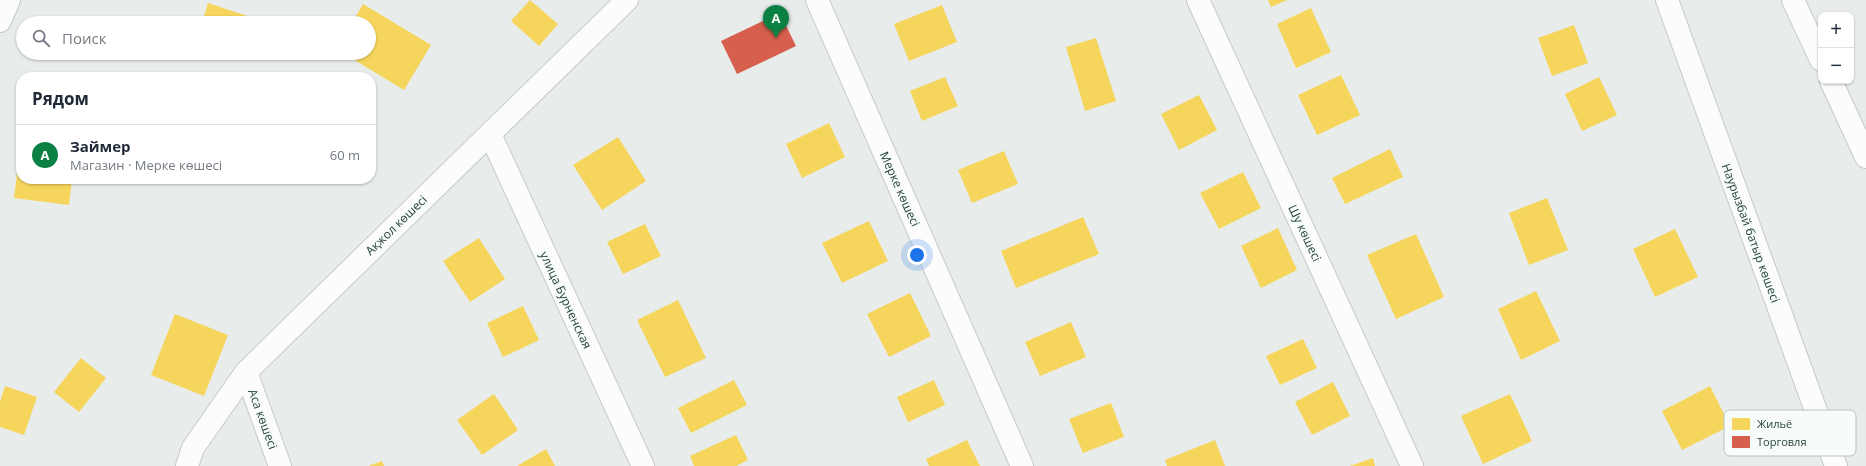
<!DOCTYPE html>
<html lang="ru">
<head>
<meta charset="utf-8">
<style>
  body { margin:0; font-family:"Open Sans",sans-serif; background:#f2f2f3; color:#1f2937 }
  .controls { position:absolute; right:12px; top:12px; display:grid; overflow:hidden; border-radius:8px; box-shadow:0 1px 3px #0004 }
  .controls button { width:36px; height:36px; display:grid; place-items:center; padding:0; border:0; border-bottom:1px solid #e0e1e3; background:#fff; color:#1f2937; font:20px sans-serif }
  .you { position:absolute; left:917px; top:255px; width:14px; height:14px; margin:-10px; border:3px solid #fff; border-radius:50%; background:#1a73e8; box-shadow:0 0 0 6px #1a73e833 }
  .badge { display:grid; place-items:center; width:26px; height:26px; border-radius:50%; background:#0b8043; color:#fff; font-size:13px; font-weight:700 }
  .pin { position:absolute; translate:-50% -33px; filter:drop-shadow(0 1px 2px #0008) }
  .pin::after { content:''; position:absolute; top:21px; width:14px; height:12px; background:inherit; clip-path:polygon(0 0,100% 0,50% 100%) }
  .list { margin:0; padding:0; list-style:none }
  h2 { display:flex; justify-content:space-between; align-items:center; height:52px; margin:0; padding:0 16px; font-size:17px }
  h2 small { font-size:13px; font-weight:400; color:#747a83 }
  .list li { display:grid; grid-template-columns:26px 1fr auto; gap:12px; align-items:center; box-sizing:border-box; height:60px; padding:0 16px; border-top:1px solid #e0e1e3 }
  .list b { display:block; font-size:15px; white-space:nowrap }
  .list p { margin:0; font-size:13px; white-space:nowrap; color:#747a83 }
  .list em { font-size:13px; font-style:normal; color:#747a83 }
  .icon { flex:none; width:22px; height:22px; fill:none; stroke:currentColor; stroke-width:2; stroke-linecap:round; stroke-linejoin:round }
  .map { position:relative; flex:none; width:1866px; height:466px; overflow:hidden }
  .search { position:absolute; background:#fff; box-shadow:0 1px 3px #0004; left:16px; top:16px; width:360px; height:44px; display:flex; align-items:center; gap:10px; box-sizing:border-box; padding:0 14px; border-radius:22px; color:#747a83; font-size:15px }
  .panel { position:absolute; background:#fff; box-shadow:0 1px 3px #0004; left:16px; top:72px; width:360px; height:112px; border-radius:16px }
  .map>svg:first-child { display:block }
</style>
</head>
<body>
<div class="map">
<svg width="1866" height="466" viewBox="0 0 1866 466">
  <rect width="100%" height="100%" fill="#e8edeb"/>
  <!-- homes -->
  <g fill="#f6d55c">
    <path d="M530,0L558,24L539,46L511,21Z"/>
    <path d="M1268,0H1287L1271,7Z"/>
    <path d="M208,3L247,16L245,23H202Z"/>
    <path d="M363,4L431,45L404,90L343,53H369V23H352Z"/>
    <path d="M942,5L957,42L909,61L894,24Z"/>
    <path d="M1311,8L1331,52L1296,68L1277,24Z"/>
    <path d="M1574,25L1588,63L1552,76L1538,38Z"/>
    <path d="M1096,38L1116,101L1085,111L1066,47Z"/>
    <path d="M43,72L63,76V77H42Z"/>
    <path d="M1341,75L1360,115L1317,135L1298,95Z"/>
    <path d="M945,77L958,106L922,121L910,91Z"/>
    <path d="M1599,77L1617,115L1582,131L1565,94Z"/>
    <path d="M1199,95L1217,130L1179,150L1161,114Z"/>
    <path d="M829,123L845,157L802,178L786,144Z"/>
    <path d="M618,137L646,181L602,210L573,165Z"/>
    <path d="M1390,149L1403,177L1345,204L1332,178Z"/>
    <path d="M20,150H21V179H72L69,205L14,198Z"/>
    <path d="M1004,151L1018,184L972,203L958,170Z"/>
    <path d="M1243,172L1261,208L1219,229L1200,193Z"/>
    <path d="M1547,198L1568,250L1529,265L1509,213Z"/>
    <path d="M1083,217L1099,254L1016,288L1001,251Z"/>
    <path d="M869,221L888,261L842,283L822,243Z"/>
    <path d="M645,224L661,256L623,274L607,242Z"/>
    <path d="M1278,228L1297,270L1261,288L1241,246Z"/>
    <path d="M1675,229L1698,277L1655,297L1633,249Z"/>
    <path d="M1416,234L1444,297L1396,319L1367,255Z"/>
    <path d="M479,238L505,279L470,302L443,261Z"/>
    <path d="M1536,291L1560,341L1521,360L1498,309Z"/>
    <path d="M910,293L931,336L889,357L867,314Z"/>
    <path d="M678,300L706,358L665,377L637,320Z"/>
    <path d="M523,306L539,340L503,357L487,323Z"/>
    <path d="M175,314L228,335L204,396L151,375Z"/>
    <path d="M1071,322L1086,357L1040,376L1025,342Z"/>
    <path d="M1303,339L1317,368L1280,385L1266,356Z"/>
    <path d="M81,358L106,378L79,412L54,392Z"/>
    <path d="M734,380L747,405L691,433L678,408Z"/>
    <path d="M934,380L945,405L908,422L897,397Z"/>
    <path d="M1333,382L1350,416L1312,435L1295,402Z"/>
    <path d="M5,386L37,397L24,435L0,427V402Z"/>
    <path d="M1710,386L1730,426L1682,450L1662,411Z"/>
    <path d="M494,394L518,430L482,455L457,420Z"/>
    <path d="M1510,394L1532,441L1483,464L1461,416Z"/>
    <path d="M1111,403L1124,437L1083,453L1069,419Z"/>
    <path d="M736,435L748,460L736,466H694L690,456Z"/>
    <path d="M967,440L980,466H929L926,459Z"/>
    <path d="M1215,440L1225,466H1167L1165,460Z"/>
    <path d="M546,449L555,466H517Z"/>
    <path d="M1373,458L1375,466H1350Z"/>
    <path d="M382,461L384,466H368Z"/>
  </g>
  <!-- shops -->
  <path fill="#d6604d" d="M780,13L796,46L737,74L721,41Z"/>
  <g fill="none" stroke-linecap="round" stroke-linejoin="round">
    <defs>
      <g id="street">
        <path d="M817,0L1022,466"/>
        <path d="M1198,0L1412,466"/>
        <path d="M1667,0L1836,466"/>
        <path d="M1793,0L1821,60"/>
        <path d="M1831,81L1866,157"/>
        <path d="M490,134L643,466"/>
        <path d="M246,372L280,466"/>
        <path d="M187,466L193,448L246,372L627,0"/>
      </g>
      <path id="secondary" d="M0,21L9,0"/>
    </defs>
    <!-- street casing -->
    <use href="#street" stroke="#c5cac8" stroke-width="24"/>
    <!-- secondary casing -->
    <use href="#secondary" stroke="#c3cbc8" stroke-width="24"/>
    <!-- street -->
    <use href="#street" stroke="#fcfcfc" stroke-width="22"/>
    <!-- secondary -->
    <use href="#secondary" stroke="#fcfcfc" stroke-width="22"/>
  </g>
  <g text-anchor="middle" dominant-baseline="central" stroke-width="4" stroke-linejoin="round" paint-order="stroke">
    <!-- street labels -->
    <g font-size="12" fill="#24423a" stroke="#f7fbf9">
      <text transform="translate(900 189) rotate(66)">Мерке көшесі</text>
      <text transform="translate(396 225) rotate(-44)">Ақжол көшесі</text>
      <text transform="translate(1305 233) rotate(65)">Шу көшесі</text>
      <text transform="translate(1751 233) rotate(70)">Наурызбай батыр көшесі</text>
      <text transform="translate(566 300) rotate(65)">улица Бурненская</text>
      <text transform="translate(263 419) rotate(70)">Аса көшесі</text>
    </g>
  </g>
  <!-- legend -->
  <rect x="1724" y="410" width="132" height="46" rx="6" fill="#f7fbf9" stroke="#b8c4c0" stroke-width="1"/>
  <rect x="1732" y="418" width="18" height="12" fill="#f6d55c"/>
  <rect x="1732" y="436" width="18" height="12" fill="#d6604d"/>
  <g font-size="11" fill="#24423a">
    <text x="1757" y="428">Жильё</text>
    <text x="1757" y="446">Торговля</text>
  </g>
</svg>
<div class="controls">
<button>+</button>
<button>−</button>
</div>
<div class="you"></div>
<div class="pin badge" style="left:776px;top:38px">A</div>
<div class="search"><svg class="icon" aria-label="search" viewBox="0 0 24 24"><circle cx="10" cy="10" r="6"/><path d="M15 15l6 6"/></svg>Поиск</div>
<section class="panel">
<h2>Рядом<small></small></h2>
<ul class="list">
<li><span class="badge">A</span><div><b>Займер</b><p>Магазин · Мерке көшесі</p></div><em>60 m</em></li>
</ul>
</section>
</div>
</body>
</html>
